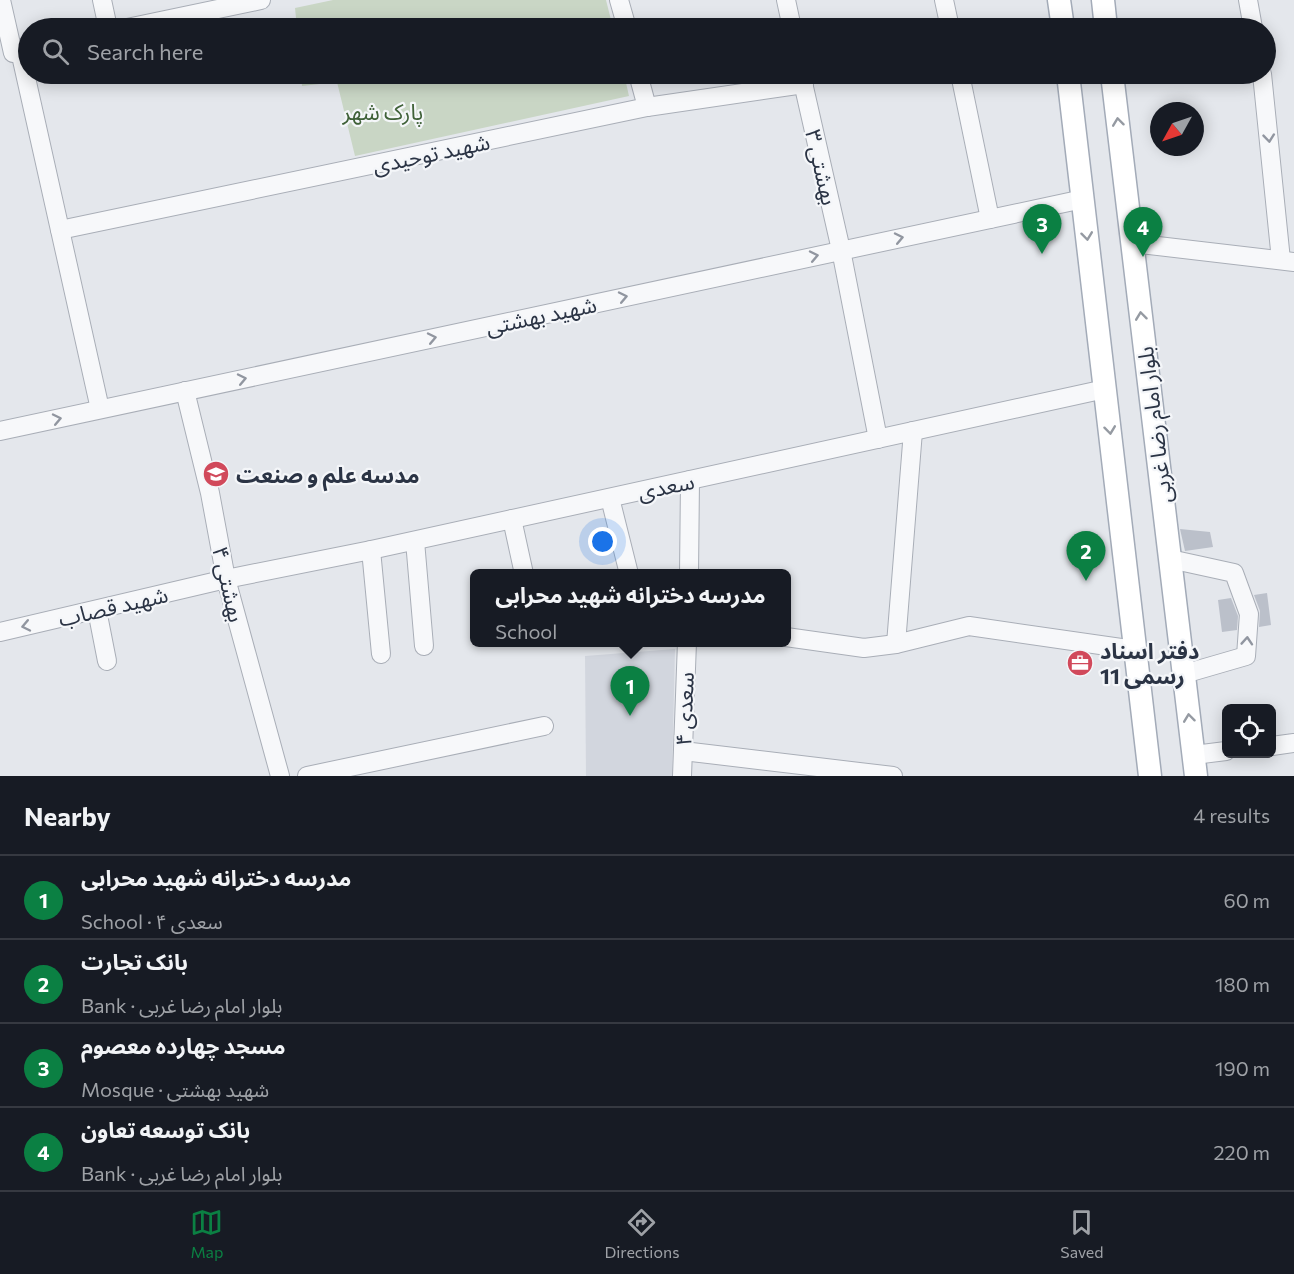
<!DOCTYPE html>
<html lang="en">
<head>
<meta charset="utf-8">
<style>
  body { margin:0; font-family:Commissioner,"Noto Sans Arabic",sans-serif; background:#20242c; color:#f1f3f6 }
  .controls { position:absolute; right:18px; bottom:18px; display:grid; overflow:hidden; border-radius:9px; box-shadow:0 3px 15px #0003 }
  .controls button { width:54px; height:54px; display:grid; place-items:center; padding:0; border:0; border-bottom:2px solid #363941; background:#171b24; color:#f1f3f6; font:30px sans-serif }
  .compass { position:absolute; left:1150px; top:102px; width:54px; height:54px; border-radius:50%; background:#171b24; box-shadow:0 3px 15px #0003; rotate:230deg }
  .you { position:absolute; left:603px; top:542px; width:21px; height:21px; margin:-15px; border:4px solid #fff; border-radius:50%; background:#1a73e8; box-shadow:0 0 0 9px #1a73e833 }
  .badge { display:grid; place-items:center; width:39px; height:39px; border-radius:50%; background:#0b8043; color:#fff; font-size:20px; font-weight:700 }
  .pin { position:absolute; translate:-50% -50px; filter:drop-shadow(0 2px 3px #0008) }
  .pin::after { content:''; position:absolute; top:32px; width:21px; height:18px; background:inherit; clip-path:polygon(0 0,100% 0,50% 100%) }
  .popup { position:absolute; left:470px; top:569px; width:321px; height:78px; box-sizing:border-box; display:grid; place-content:center; border-radius:9px; background:#171b24; filter:drop-shadow(0 2px 4px #0005); font-size:20px; white-space:nowrap; color:#9ea1a6 }
  .popup b { font-size:22px; color:#f1f3f6 }
  .popup::after { content:''; position:absolute; left:50%; top:100%; margin-left:-12px; border:12px solid transparent; border-top-color:#171b24 }
  .list { margin:0; padding:0; list-style:none }
  h2 { display:flex; justify-content:space-between; align-items:center; height:78px; margin:0; padding:0 24px; font-size:26px }
  h2 small { font-size:20px; font-weight:400; color:#9ea1a6 }
  .list li { display:grid; grid-template-columns:39px 1fr auto; gap:18px; align-items:center; box-sizing:border-box; height:84px; padding:0 24px; border-top:2px solid #363941 }
  .list b { display:block; font-size:22px; white-space:nowrap }
  .list p { margin:0; font-size:20px; white-space:nowrap; color:#9ea1a6 }
  .list em { font-size:20px; font-style:normal; color:#9ea1a6 }
  .icon { flex:none; width:33px; height:33px; fill:none; stroke:currentColor; stroke-width:2; stroke-linecap:round; stroke-linejoin:round }
  .map { position:relative; flex:none; width:1294px; height:776px; overflow:hidden }
  .search { position:absolute; background:#171b24; box-shadow:0 3px 15px #0003; left:18px; right:18px; top:18px; height:66px; display:flex; align-items:center; gap:15px; box-sizing:border-box; padding:0 21px; border-radius:33px; color:#9ea1a6; font-size:22px }
  .sheet { height:414px; background:#171b24 }
  nav { display:flex; justify-content:space-around; align-items:center; box-sizing:border-box; height:84px; border-top:2px solid #363941; background:#171b24; font-size:16px; color:#9ea1a6 }
  nav a { display:grid; justify-items:center; gap:3px }
  nav .on { color:#0b8043 }
  .map>svg:first-child { display:block }
</style>
</head>
<body>
<div class="map">
<svg width="1294" height="776" viewBox="0 0 1294 776">
  <rect width="100%" height="100%" fill="#e4e7ec"/>
  <!-- built -->
  <path fill="#d2d6de" d="M675,649L672,776H586L585,656Z"/>
  <!-- green -->
  <g fill="#c9d6c5">
    <path d="M333,0H606L613,28H297L295,8Z"/>
    <path d="M301,74H624L629,96L355,156L337,82L302,86Z"/>
  </g>
  <!-- building -->
  <g fill="#bbc0ca">
    <path d="M1180,529L1210,532L1213,547L1185,551Z"/>
    <path d="M1267,593L1271,625L1259,627L1260,611L1254,595Z"/>
    <path d="M1231,598L1238,616L1237,630L1222,632L1218,600Z"/>
  </g>
  <g fill="none" stroke-linecap="round" stroke-linejoin="round">
    <defs>
      <g id="minor">
        <path d="M1,0L13,53"/>
        <path d="M102,0L108,28"/>
        <path d="M619,0L627,28"/>
        <path d="M786,0L792,28"/>
        <path d="M944,0L950,28"/>
        <path d="M1248,0L1253,28"/>
        <path d="M127,28L261,0"/>
        <path d="M20,51L100,409"/>
        <path d="M638,74L647,107"/>
        <path d="M801,74L841,250L878,439"/>
        <path d="M960,74L990,219"/>
        <path d="M1262,74L1281,260"/>
        <path d="M60,230L647,107L804,84"/>
        <path d="M1132,243L1294,262"/>
        <path d="M185,391L210,493L226,579L280,776"/>
        <path d="M0,431L1083,199"/>
        <path d="M610,498L629,574"/>
        <path d="M512,519L524,574"/>
        <path d="M415,541L424,646"/>
        <path d="M371,550L381,654"/>
        <path d="M1170,559L1234,573L1249,614L1246,656L1184,674"/>
        <path d="M689,574L690,480"/>
        <path d="M97,610L107,661"/>
        <path d="M0,632L226,579L371,550L1105,389"/>
        <path d="M786,637L864,648L896,644L969,626L1135,650"/>
        <path d="M896,644L913,431"/>
        <path d="M1272,746L1294,743"/>
        <path d="M683,751L893,776"/>
        <path d="M1194,755L1226,751"/>
        <path d="M307,776L544,726"/>
        <path d="M682,776L687,642"/>
      </g>
      <g id="major">
        <path d="M1059,0L1063,28"/>
        <path d="M1103,0L1106,28"/>
        <path d="M1068,74L1150,776"/>
        <path d="M1112,74L1196,776"/>
      </g>
    </defs>
    <!-- minor casing -->
    <use href="#minor" stroke="#a9aeb7" stroke-width="20"/>
    <!-- major casing -->
    <use href="#major" stroke="#a3abb8" stroke-width="25"/>
    <!-- minor -->
    <use href="#minor" stroke="#f7f8fa" stroke-width="18"/>
    <!-- major -->
    <use href="#major" stroke="#fff" stroke-width="22"/>
  </g>
  <!-- one-way arrows -->
  <defs><path id="oneway-chevron" d="M-2-3.5L2.5 0L-2 3.5" fill="none" stroke-width="1.6" stroke-linecap="round" stroke-linejoin="round" transform="scale(1.5)"/></defs>
  <g stroke="#959aa2">
    <use href="#oneway-chevron" transform="translate(1118 122) rotate(-97)"/>
    <use href="#oneway-chevron" transform="translate(1087 236) rotate(83)"/>
    <use href="#oneway-chevron" transform="translate(1141 316) rotate(-97)"/>
    <use href="#oneway-chevron" transform="translate(1110 430) rotate(83)"/>
    <use href="#oneway-chevron" transform="translate(1189 718) rotate(-97)"/>
  </g>
  <g stroke="#9196a0">
    <use href="#oneway-chevron" transform="translate(1269 138) rotate(84)"/>
    <use href="#oneway-chevron" transform="translate(899 238) rotate(-12)"/>
    <use href="#oneway-chevron" transform="translate(814 256) rotate(-12)"/>
    <use href="#oneway-chevron" transform="translate(623 297) rotate(-12)"/>
    <use href="#oneway-chevron" transform="translate(432 338) rotate(-12)"/>
    <use href="#oneway-chevron" transform="translate(242 379) rotate(-12)"/>
    <use href="#oneway-chevron" transform="translate(57 419) rotate(-12)"/>
    <use href="#oneway-chevron" transform="translate(26 626) rotate(168)"/>
    <use href="#oneway-chevron" transform="translate(1247 641) rotate(-86)"/>
  </g>
  <!-- icons -->
  <defs>
    <symbol id="school-disc" viewBox="-11 -11 22 22"><circle r="9.5" fill="#d1495b" stroke="#f4f6f9"/><path d="M0-5L7-2L0 1L-7-2ZM-4 1L0 2.5L4 1V4Q0 6-4 4Z" fill="#fff"/></symbol>
    <symbol id="office-disc" viewBox="-11 -11 22 22"><circle r="9.5" fill="#d1495b" stroke="#f4f6f9"/><path d="M-6-3h4V-5.5h4V-3h4V5H-6ZM-1-4.5V-3h2v-1.5ZM-6 0V1H6V0Z" fill="#fff"/></symbol>
  </defs>
  <g fill-rule="evenodd">
    <use href="#school-disc" x="201" y="459" width="30" height="30"/>
    <use href="#office-disc" x="1065" y="648" width="30" height="30"/>
  </g>
  <g text-anchor="middle" dominant-baseline="central" stroke-width="4.5" stroke-linejoin="round" paint-order="stroke">
    <!-- park labels -->
    <g font-size="22" fill="#3f6138" stroke="#f4f6f9">
      <text x="383" y="111">پارک شهر</text>
    </g>
    <!-- street labels -->
    <g font-size="22" fill="#2b3445" stroke="#f4f6f9">
      <text transform="translate(431 153) rotate(-12)">شهید توحیدی</text>
      <text transform="translate(822 167) rotate(77)">بهشتی ۳</text>
      <text transform="translate(541 315) rotate(-12)">شهید بهشتی</text>
      <text transform="translate(1154 425) rotate(-97)">بلوار امام رضا غربی</text>
      <text transform="translate(666 486) rotate(-12)">سعدی</text>
      <text transform="translate(229 584) rotate(77)">بهشتی ۴</text>
      <text transform="translate(113 606) rotate(-13)">شهید قصاب</text>
      <text transform="translate(684 709) rotate(-88)">سعدی ۴</text>
    </g>
    <!-- poi labels -->
    <g font-size="22" font-weight="bold" fill="#2b3445" stroke="#f4f6f9" text-anchor="start">
      <text x="236" y="474">مدسه علم و صنعت</text>
      <text x="1100" y="650">دفتر اسناد<tspan x="1100" dy="25">رسمی 11</tspan></text>
    </g>
  </g>
</svg>
<div class="controls">
<button><svg class="icon" aria-label="locate" viewBox="0 0 24 24"><circle cx="12" cy="12" r="6"/><path d="M12 2v4M12 18v4M2 12h4M18 12h4"/></svg></button>
</div>
<svg class="compass" viewBox="-18 -18 36 36"><path d="M0-13l5 13h-10z" fill="#e53935"/><path d="M0 13l5-13h-10z" fill="#9ea1a6"/></svg>
<div class="you"></div>
<div class="pin badge" style="left:630px;top:716px">1</div>
<div class="popup"><b>مدرسه دخترانه شهید محرابی</b>School</div>
<div class="pin badge" style="left:1086px;top:581px">2</div>
<div class="pin badge" style="left:1042px;top:254px">3</div>
<div class="pin badge" style="left:1143px;top:257px">4</div>
<div class="search"><svg class="icon" aria-label="search" viewBox="0 0 24 24"><circle cx="10" cy="10" r="6"/><path d="M15 15l6 6"/></svg>Search here</div>
</div>
<section class="sheet">
<h2>Nearby<small>4 results</small></h2>
<ul class="list">
<li><span class="badge">1</span><div><b>مدرسه دخترانه شهید محرابی</b><p>School · سعدی ۴</p></div><em>60 m</em></li>
<li><span class="badge">2</span><div><b>بانک تجارت</b><p>Bank · بلوار امام رضا غربی</p></div><em>180 m</em></li>
<li><span class="badge">3</span><div><b>مسجد چهارده معصوم</b><p>Mosque · شهید بهشتی</p></div><em>190 m</em></li>
<li><span class="badge">4</span><div><b>بانک توسعه تعاون</b><p>Bank · بلوار امام رضا غربی</p></div><em>220 m</em></li>
</ul>
</section>
<nav>
<a class="on"><svg class="icon" aria-label="map" viewBox="0 0 24 24"><path d="M3 6l6-2 6 2 6-2v14l-6 2-6-2-6 2zM9 4v14M15 6v14"/></svg>Map</a>
<a><svg class="icon" aria-label="directions" viewBox="0 0 24 24"><path d="M12 3l9 9-9 9-9-9zM9 14v-3h6M13 9l2 2-2 2"/></svg>Directions</a>
<a><svg class="icon" aria-label="saved" viewBox="0 0 24 24"><path d="M7 4h10v16l-5-4-5 4z"/></svg>Saved</a>
</nav>
</body>
</html>
